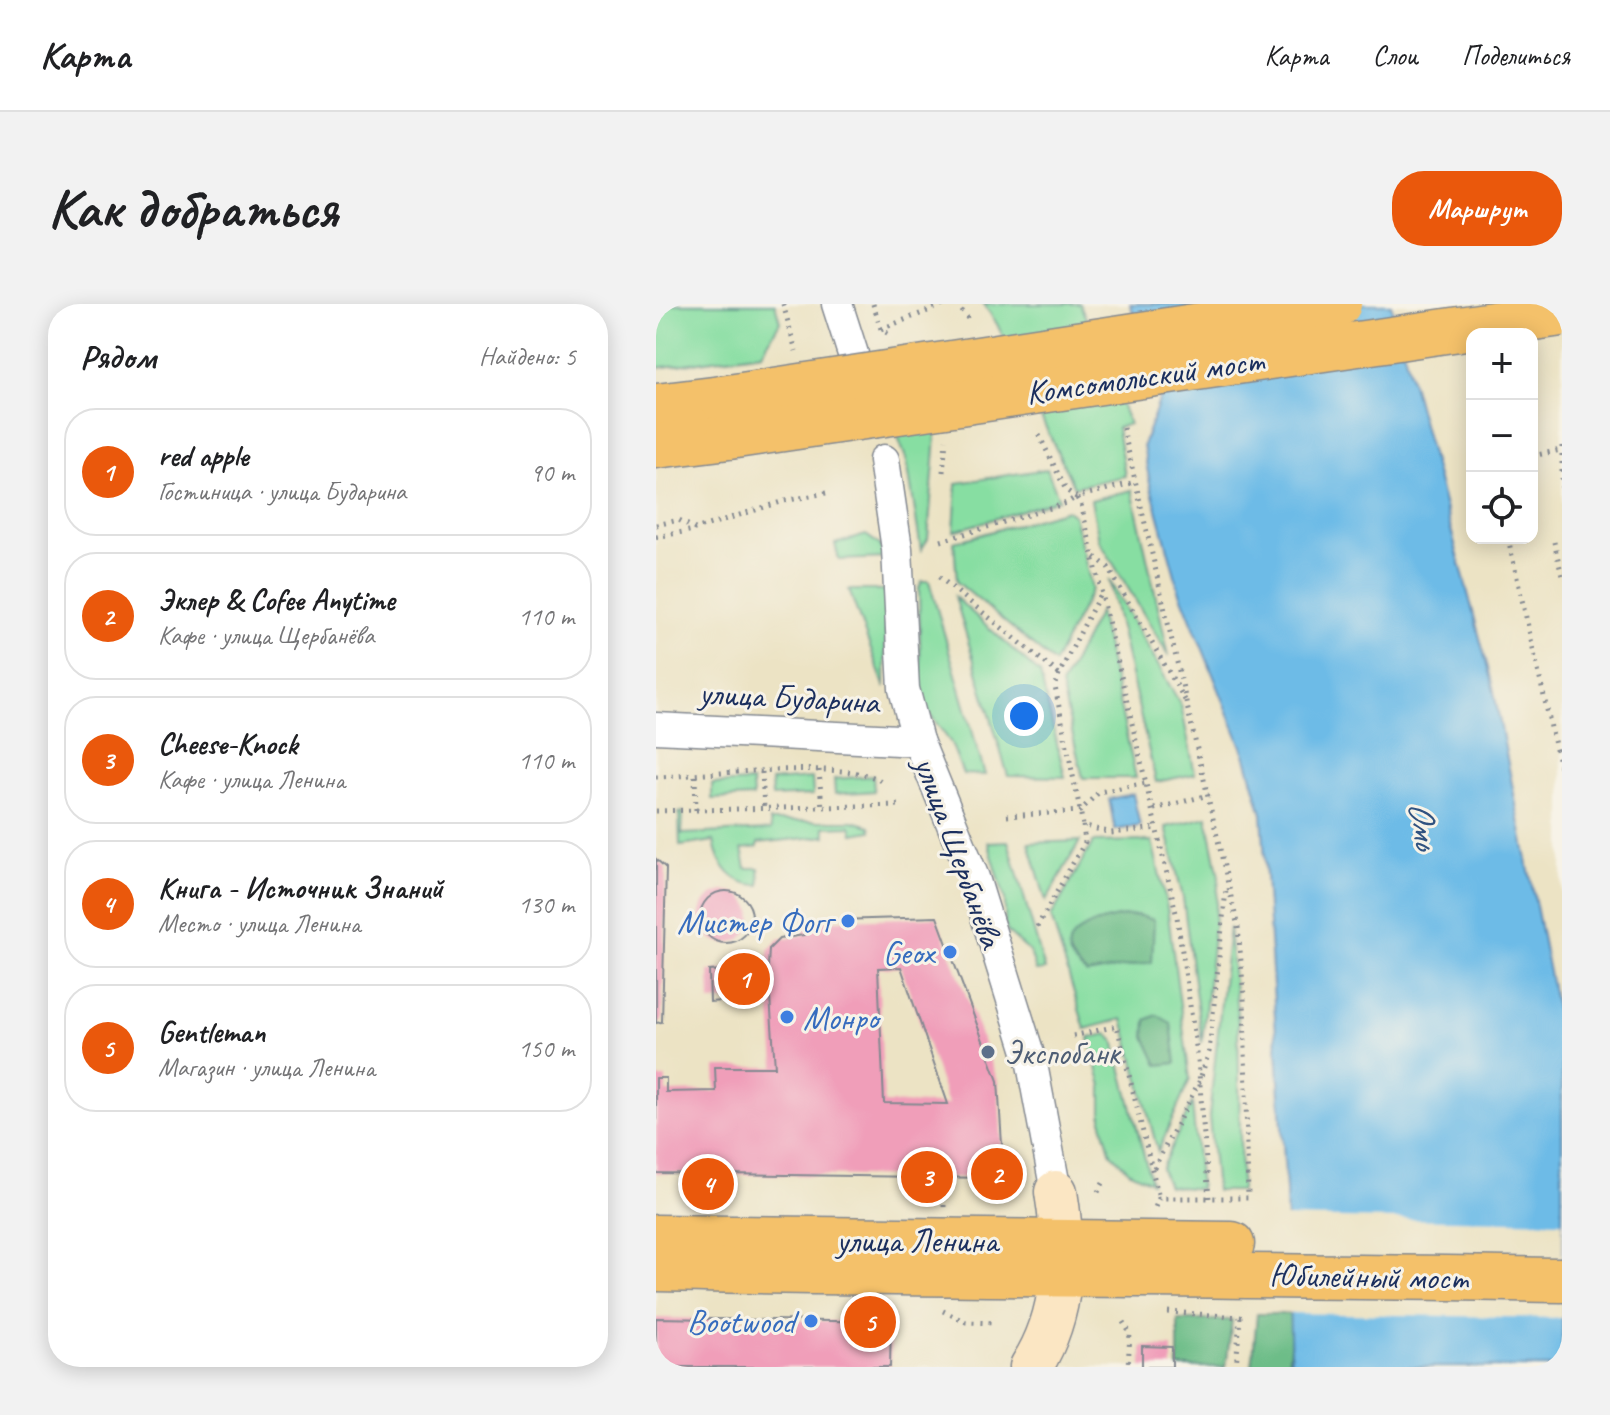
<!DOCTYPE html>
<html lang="ru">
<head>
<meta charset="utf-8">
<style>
  body { margin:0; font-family:Caveat,sans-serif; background:#f2f2f2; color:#202124 }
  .controls { position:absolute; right:24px; top:24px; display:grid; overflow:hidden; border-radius:16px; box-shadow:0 4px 20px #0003 }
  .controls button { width:72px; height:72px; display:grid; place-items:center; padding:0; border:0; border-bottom:2px solid #e0e0e0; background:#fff; color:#202124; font:40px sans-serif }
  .you { position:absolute; left:368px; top:412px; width:28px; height:28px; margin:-20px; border:6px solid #fff; border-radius:50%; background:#1a73e8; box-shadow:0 0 0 12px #1a73e833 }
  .badge { display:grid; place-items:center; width:52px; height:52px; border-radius:50%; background:#ea580c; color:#fff; font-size:26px; font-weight:700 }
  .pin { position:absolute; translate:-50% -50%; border:4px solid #fff; box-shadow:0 2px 8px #0006 }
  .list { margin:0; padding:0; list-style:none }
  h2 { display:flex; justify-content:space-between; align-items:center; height:104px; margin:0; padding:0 32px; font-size:34px }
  h2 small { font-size:26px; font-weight:400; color:#757577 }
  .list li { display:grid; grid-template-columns:52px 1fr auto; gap:24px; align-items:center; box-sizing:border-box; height:128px; margin:0 16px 16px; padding:0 16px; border:2px solid #e0e0e0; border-radius:32px }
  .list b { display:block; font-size:30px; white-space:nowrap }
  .list p { margin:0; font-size:26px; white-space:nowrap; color:#757577 }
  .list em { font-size:26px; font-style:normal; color:#757577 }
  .icon { flex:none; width:44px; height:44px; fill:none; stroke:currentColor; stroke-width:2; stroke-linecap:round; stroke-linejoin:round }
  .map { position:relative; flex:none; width:906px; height:1063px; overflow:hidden; border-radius:32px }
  header { display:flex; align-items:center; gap:48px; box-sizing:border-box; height:112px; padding:0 40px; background:#fff; border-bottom:2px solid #e0e0e0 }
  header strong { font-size:38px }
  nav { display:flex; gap:44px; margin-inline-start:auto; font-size:28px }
  .intro { display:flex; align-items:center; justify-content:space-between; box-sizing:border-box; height:192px; padding:0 48px }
  h1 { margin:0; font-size:56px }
  .button { padding:20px 36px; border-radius:32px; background:#ea580c; color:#fff; font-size:28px; font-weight:700 }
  main { display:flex; gap:48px; padding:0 48px }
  aside { flex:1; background:#fff; border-radius:32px; box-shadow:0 4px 20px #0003 }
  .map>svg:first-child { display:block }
</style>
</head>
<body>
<header>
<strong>Карта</strong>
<nav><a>Карта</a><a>Слои</a><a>Поделиться</a></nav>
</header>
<div class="intro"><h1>Как добраться</h1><a class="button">Маршрут</a></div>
<main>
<aside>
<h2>Рядом<small>Найдено: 5</small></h2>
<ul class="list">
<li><span class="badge">1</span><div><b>red apple</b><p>Гостиница · улица Бударина</p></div><em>90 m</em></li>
<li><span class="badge">2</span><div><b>Эклер &amp; Cofee Anytime</b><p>Кафе · улица Щербанёва</p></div><em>110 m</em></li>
<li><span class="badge">3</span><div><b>Cheese-Knock</b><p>Кафе · улица Ленина</p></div><em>110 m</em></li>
<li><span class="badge">4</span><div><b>Книга - Источник Знаний</b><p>Место · улица Ленина</p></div><em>130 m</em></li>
<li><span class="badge">5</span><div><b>Gentleman</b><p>Магазин · улица Ленина</p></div><em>150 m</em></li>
</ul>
</aside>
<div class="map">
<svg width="906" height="1063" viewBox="0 0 906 1063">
  <rect width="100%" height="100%" fill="#f7f3e8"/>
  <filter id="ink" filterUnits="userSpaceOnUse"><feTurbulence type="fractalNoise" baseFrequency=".0125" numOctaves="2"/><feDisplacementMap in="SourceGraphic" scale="16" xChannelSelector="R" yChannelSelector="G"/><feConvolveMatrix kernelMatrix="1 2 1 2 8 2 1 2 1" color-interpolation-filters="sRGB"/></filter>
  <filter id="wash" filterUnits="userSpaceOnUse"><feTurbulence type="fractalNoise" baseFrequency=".006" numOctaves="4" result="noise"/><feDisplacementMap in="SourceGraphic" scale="32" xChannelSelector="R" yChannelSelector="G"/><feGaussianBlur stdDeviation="1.8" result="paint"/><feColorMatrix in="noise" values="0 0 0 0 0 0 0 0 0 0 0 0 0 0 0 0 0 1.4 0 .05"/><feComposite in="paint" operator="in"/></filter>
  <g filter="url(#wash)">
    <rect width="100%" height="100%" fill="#ece3c4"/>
    <!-- green -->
    <g fill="#87dea2" stroke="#518680" stroke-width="2">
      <path d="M0,0H119L124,18L106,49L0,64Z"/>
      <path d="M328,0H424L473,120L461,124L469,172L418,183L341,20Z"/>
      <path d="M281,118L272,235L265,246L251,157L238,123Z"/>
      <path d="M391,165L403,195L298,227L301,179Z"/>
      <path d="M476,186L513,352L443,236L435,196Z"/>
      <path d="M411,206L418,211L436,285L398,359L301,278L298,238Z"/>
      <path d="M210,231L224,241L230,254L183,256L179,240Z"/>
      <path d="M453,276L525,401L539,470L500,478Z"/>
      <path d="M266,277H273L329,471L307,470L295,439L270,405L265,390L263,284Z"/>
      <path d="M193,286H230L229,384Z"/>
      <path d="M299,293L384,370L409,473L352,472Z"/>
      <path d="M443,308L480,474H427L405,382Z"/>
      <path d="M217,472L218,487L179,490L178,475Z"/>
      <path d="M156,474L157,491L116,493L115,477Z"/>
      <path d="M96,478L97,493L56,495V480Z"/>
      <path d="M27,508L26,530L115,526L114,517H197L214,522L215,527L197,530L195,522L168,523L170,532L102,539V543L86,545L90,564H103L104,581C77,581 62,562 58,537L24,542L23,509Z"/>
      <path d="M551,513L563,573L546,739L527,594L510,523Z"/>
      <path d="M352,537L389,666L380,667L374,648L352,629L349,621V595L332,538Z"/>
      <path d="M424,537L390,597L373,539Z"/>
      <path d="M496,537L511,603L534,775L502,848L467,715L429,725L395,613L437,538Z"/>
      <path d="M573,623L582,719L585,887H560L553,813Z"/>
      <path d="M451,730L458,736L495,878L474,868L455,850L446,819V782L433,734Z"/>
      <path d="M536,799L544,885L512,882L505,865Z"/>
    </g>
    <!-- forest -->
    <g fill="#6dbd88" stroke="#447673" stroke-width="2">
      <path d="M481,611L498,616L496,658L431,670C380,632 447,612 481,611Z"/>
      <path d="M501,711L515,719L520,759L502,761L489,733L490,716Z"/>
      <path d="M601,1010H637L632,1063H596Z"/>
      <path d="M522,1016H576L570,1063H522Z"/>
    </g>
    <!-- water -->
    <g fill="#6dbbe7" stroke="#4475a2" stroke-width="2">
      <path d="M474,0H735L837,383L906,734V1063H635L630,886L606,510L589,450L523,286L494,180L487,141L507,86Z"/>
      <path d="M477,490L484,522L459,526L453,495Z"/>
    </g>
    <!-- pier -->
    <path fill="#ece3c4" d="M627,913L906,918V1014L629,1009Z"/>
    <g id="blocks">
      <!-- building -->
      <g fill="#f09eb9" fill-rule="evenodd">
        <path d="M0,555L10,564L6,718L0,719Z"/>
        <circle cx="70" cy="613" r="26"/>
        <path d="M281,613L342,777L347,857L341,870L336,874L0,869V774H10V788L60,787L59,763H119L114,693L54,698L53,667L112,663L113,645L123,635L148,631V617ZM245,663L292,800L228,799L222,664Z"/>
        <path d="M0,1014L235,1018L234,1063H0Z"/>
        <path d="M486,1042L516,1043V1063H486Z"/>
      </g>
    </g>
  </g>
  <g filter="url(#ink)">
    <use href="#blocks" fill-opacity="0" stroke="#848991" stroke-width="2"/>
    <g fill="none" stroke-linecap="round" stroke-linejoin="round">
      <defs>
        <g id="street">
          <path d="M181,0L197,50"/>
          <path d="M228,156L241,245L248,385L262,437L318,574L376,760L400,888"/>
          <path d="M0,424L262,437"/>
        </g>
        <path id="secondary" d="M375,1063C409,1010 410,948 400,888"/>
        <g id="primary">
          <path d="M0,102L66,94"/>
          <path d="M0,142L73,133"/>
          <path d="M0,933L576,940"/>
          <path d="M0,965C302,972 604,970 906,976"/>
        </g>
      </defs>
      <!-- street casing -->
      <use href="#street" stroke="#848991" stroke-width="33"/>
      <!-- secondary casing -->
      <use href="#secondary" stroke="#848991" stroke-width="45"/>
      <!-- primary casing -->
      <use href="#primary" stroke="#848991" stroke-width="47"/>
      <!-- path -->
      <g stroke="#848991" stroke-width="5" stroke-dasharray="2 6" stroke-linecap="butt">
        <path d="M127,0L140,47"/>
        <path d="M217,0L225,25L236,32"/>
        <path d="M301,0L313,16"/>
        <path d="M225,25L290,0"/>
        <path d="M467,124L582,623L588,692L592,894H503L498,906"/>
        <path d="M383,131L410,186L420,193L480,178"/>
        <path d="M906,142V188"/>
        <path d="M876,152L905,146"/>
        <path d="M287,168L290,136"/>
        <path d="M0,221L23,216L39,225L128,197L175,188"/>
        <path d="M0,233L38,226"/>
        <path d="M852,234L906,472"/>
        <path d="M285,237L411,199L420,193L425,200L521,613L542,756L553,895"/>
        <path d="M898,238L906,272"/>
        <path d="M439,253L452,263L529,396"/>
        <path d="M283,273L403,370L445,288"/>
        <path d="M403,370L399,383L427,521L455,529L502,524"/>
        <path d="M163,466L166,504"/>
        <path d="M106,468L108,505"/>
        <path d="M39,472L40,506"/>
        <path d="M0,473C44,472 197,454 226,478"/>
        <path d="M498,505L553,491"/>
        <path d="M0,507L246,501"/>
        <path d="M351,512L424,507L443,488L491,479"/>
        <path d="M381,623L429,538L427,521"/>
        <path d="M417,732L461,722L503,894"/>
        <path d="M498,864L543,778L553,748L570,586"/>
        <path d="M442,888L449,876"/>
        <path d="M288,903V891"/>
        <path d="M287,1007L310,1018L339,1019"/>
        <path d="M512,1008L584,1013L580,1063"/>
        <path d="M467,1018L474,1029L472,1063"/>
      </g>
      <!-- street -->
      <use href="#street" stroke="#fff" stroke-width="30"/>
      <!-- secondary -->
      <use href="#secondary" stroke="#fbe6c3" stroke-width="42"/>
      <!-- primary -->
      <use href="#primary" stroke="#f4c16a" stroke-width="44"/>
      <defs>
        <g id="primary-bridge">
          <path d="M66,94L683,0"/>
          <path d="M73,133L905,10"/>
        </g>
      </defs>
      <!-- primary-bridge casing -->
      <use href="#primary-bridge" stroke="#848991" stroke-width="47" stroke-linecap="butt"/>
      <!-- primary-bridge -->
      <use href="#primary-bridge" stroke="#f4c16a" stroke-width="44"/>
    </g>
  </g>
  <!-- markers -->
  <g fill="#3f7fe0" stroke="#f7f3e8" stroke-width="3">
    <circle cx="192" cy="617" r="8"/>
    <circle cx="294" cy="648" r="8"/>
    <circle cx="131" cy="713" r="8"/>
    <circle cx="155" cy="1017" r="8"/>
  </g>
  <circle fill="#5c6f8a" stroke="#f7f3e8" stroke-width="3" cx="332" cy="748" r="8"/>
  <g text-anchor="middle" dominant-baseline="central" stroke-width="6" stroke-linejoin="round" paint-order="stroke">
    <!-- street labels -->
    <g font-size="34" fill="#1b2f5e" stroke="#f7f3e8">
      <text transform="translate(489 72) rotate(-8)">Комсомольский мост</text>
      <text transform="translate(133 393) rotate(3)">улица Бударина</text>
      <text transform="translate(303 548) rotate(70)">улица Щербанёва</text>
      <text x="261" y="936">улица Ленина</text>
      <text transform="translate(713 972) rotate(1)">Юбилейный мост</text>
    </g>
    <!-- shop labels -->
    <g font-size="34" fill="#366cbe" stroke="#f7f3e8" text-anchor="end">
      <text x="176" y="617">Мистер Фогг</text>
      <text x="278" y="648">Geox</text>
      <text x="147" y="713" text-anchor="start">Монро</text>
      <text x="139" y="1017">Bootwood</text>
    </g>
    <!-- service labels -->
    <g font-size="34" fill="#4e5e75" stroke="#f7f3e8" text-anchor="start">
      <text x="348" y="748">Экспобанк</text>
    </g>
    <!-- water labels -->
    <g font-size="36" font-style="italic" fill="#305280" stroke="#f7f3e8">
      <text transform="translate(768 520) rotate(81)">Омь</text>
    </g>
  </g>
</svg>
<div class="controls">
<button>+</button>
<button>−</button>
<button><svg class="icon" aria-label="locate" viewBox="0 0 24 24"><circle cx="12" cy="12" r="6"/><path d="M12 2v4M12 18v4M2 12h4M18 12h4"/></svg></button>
</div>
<div class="you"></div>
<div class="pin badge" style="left:88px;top:675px">1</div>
<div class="pin badge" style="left:341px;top:870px">2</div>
<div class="pin badge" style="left:271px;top:873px">3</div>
<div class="pin badge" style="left:52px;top:880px">4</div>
<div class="pin badge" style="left:214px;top:1018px">5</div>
</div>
</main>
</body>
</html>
